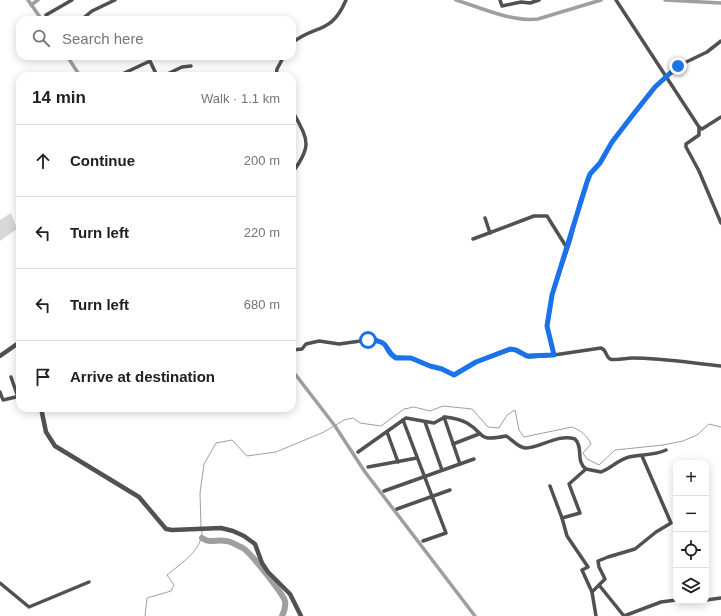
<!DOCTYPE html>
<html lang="en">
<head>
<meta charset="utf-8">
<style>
  body { margin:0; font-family:Helvetica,sans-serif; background:#f2f2f2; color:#202124 }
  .controls { position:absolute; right:12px; bottom:12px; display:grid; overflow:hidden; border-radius:8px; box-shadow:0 2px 10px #0003 }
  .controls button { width:36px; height:36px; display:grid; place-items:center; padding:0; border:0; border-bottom:1px solid #e0e0e0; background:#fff; color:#202124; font:20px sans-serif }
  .stop { position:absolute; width:12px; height:12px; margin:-9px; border:3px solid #1a73e8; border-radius:50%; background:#fff }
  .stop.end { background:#1a73e8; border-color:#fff; box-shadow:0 1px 4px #0008 }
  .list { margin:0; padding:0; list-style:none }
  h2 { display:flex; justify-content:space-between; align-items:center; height:52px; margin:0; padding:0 16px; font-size:17px }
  h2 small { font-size:13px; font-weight:400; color:#757577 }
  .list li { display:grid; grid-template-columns:26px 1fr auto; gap:12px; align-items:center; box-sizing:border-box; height:72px; padding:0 16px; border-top:1px solid #e0e0e0 }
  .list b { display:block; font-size:15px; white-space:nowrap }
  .list em { font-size:13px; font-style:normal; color:#757577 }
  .icon { flex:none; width:22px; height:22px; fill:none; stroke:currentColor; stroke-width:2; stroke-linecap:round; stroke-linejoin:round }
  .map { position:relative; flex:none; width:721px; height:616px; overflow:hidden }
  .search { position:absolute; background:#fff; box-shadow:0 2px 10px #0003; left:16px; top:16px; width:280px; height:44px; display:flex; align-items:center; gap:10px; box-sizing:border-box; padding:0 14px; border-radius:12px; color:#757577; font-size:15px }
  .panel { position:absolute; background:#fff; box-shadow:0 2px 10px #0003; left:16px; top:72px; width:280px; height:340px; border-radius:12px }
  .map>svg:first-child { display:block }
</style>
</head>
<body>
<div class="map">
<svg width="721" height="616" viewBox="0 0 721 616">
  <rect width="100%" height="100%" fill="#fff"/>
  <!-- green -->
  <path fill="#d8d8d8" d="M11,213L17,229L0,241V220Z"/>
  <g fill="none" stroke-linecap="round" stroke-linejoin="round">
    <!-- stream -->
    <g stroke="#9f9f9f" stroke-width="1">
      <path d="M201,527L200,493L204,464L216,443L232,440L247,456L276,452L324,432L344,420L353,418L360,423L381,426L404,409L414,407L430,411L443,406L472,409L488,427L499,428L507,415L515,410L519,430L524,437L572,427C580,430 587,435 591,444L583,453L587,459L599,465L615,450L663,445L683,441L697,435L709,424L721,427"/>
      <path d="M145,616L147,598L171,591L174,585L167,575C180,564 203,550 202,531"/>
    </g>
    <!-- canal -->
    <g stroke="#9f9f9f" stroke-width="3.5">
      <path d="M28,0L42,20"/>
      <path d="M456,0C482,8 511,22 538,19L601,0"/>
      <path d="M665,0L721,3"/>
      <path d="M31,5L38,0"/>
      <path d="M67,56L80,76"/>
      <path d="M292,370L335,426L365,472L475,616"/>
    </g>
    <!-- river -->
    <path stroke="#9f9f9f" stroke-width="6" d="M202,538C211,544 216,539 226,541C231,541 238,546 243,548C250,552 283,594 285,601C286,606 284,612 282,616"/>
    <!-- minor -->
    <g stroke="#515151" stroke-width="3.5">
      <path d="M500,0L502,6L521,2L530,3L539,0"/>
      <path d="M616,0L699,127L702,129L721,117"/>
      <path d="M46,15L72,0"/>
      <path d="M81,20L92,11L115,0"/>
      <path d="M292,43C316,24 331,35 346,0"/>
      <path d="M118,76L150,61L157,76"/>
      <path d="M163,76L182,67L191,66"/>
      <path d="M276,76L277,69L284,56"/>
      <path d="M292,110C307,139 314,144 292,173"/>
      <path d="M699,127V135L686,144V147L699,171L721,223"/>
      <path d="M485,218L490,233"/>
      <path d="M473,239L534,216H547L567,248"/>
      <path d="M292,350L302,349L306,344L319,341L339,344L375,339L385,344L394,357L411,358L430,366L442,369L454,375L476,362L512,349L529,357L554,355L601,348C607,350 605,356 610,359C616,361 626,358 632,358C662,358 691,363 721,366"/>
      <path d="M554,355L547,326L552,295L570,241L580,202L590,174L600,163L612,142L655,87L678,66L707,52L721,41"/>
      <path d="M11,377L18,397"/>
      <path d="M0,392L3,400L20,396"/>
      <path d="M444,417L460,464"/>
      <path d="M403,420L446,533L423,541"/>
      <path d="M425,422L442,470"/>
      <path d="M387,432L398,462"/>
      <path d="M453,444L479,434"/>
      <path d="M358,452L406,418L434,423L445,417C453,418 460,419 467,423C486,434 476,442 506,436C512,439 517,447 525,448C539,449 558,433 575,439C584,448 575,461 586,469"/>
      <path d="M368,467L417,458"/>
      <path d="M550,486L562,518"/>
      <path d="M384,491L474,459"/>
      <path d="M397,509L450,490"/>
      <path d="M0,583L29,607L89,582"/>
      <path d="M599,585L624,616"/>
      <path d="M592,592L582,570L588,567L567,536L562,518L580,513L569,484L586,469L601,472C611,468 618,460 629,457C642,454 653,456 666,450"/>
      <path d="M706,600L721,598"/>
      <path d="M596,616L592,592L605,579L599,567L598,561L608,557L635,549L656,532L671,523L642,456"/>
      <path d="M624,616L661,602L676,600"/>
    </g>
    <!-- tertiary -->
    <g stroke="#515151" stroke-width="4.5">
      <path d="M0,356L20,342"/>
      <path d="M41,408L46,432L55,446L139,497L166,529L172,530L221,528L233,531L244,536L255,544L262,563L268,572L290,594L301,616"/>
    </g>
  </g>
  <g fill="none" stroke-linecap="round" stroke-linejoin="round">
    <!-- route -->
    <path stroke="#1a73e8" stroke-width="5" d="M368,340C393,341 382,350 396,358H411L430,366L442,369L454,375L476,362L510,349L516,350L527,356L554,355L547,326L552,295L587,182L590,174L600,163L612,142L632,116L655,87L678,66"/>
  </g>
</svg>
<div class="controls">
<button>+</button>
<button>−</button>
<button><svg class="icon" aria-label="locate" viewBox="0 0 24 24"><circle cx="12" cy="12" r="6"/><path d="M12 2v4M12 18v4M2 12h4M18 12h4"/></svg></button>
<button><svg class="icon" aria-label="layers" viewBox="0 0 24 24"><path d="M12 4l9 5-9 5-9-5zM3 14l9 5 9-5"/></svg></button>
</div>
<div class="stop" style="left:368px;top:340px"></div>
<div class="stop end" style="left:678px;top:66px"></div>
<div class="search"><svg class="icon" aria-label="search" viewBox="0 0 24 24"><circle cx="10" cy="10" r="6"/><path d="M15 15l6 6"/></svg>Search here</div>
<section class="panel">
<h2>14 min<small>Walk · 1.1 km</small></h2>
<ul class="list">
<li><svg class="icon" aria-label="ahead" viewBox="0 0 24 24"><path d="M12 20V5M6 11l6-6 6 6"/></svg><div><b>Continue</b></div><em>200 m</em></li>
<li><svg class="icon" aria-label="left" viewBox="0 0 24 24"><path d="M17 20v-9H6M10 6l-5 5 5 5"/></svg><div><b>Turn left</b></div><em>220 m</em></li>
<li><svg class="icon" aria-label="left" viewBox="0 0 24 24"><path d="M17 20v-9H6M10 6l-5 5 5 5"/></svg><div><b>Turn left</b></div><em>680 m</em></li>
<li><svg class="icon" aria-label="arrive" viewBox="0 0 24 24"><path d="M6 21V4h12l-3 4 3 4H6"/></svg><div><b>Arrive at destination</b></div></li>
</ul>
</section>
</div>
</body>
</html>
